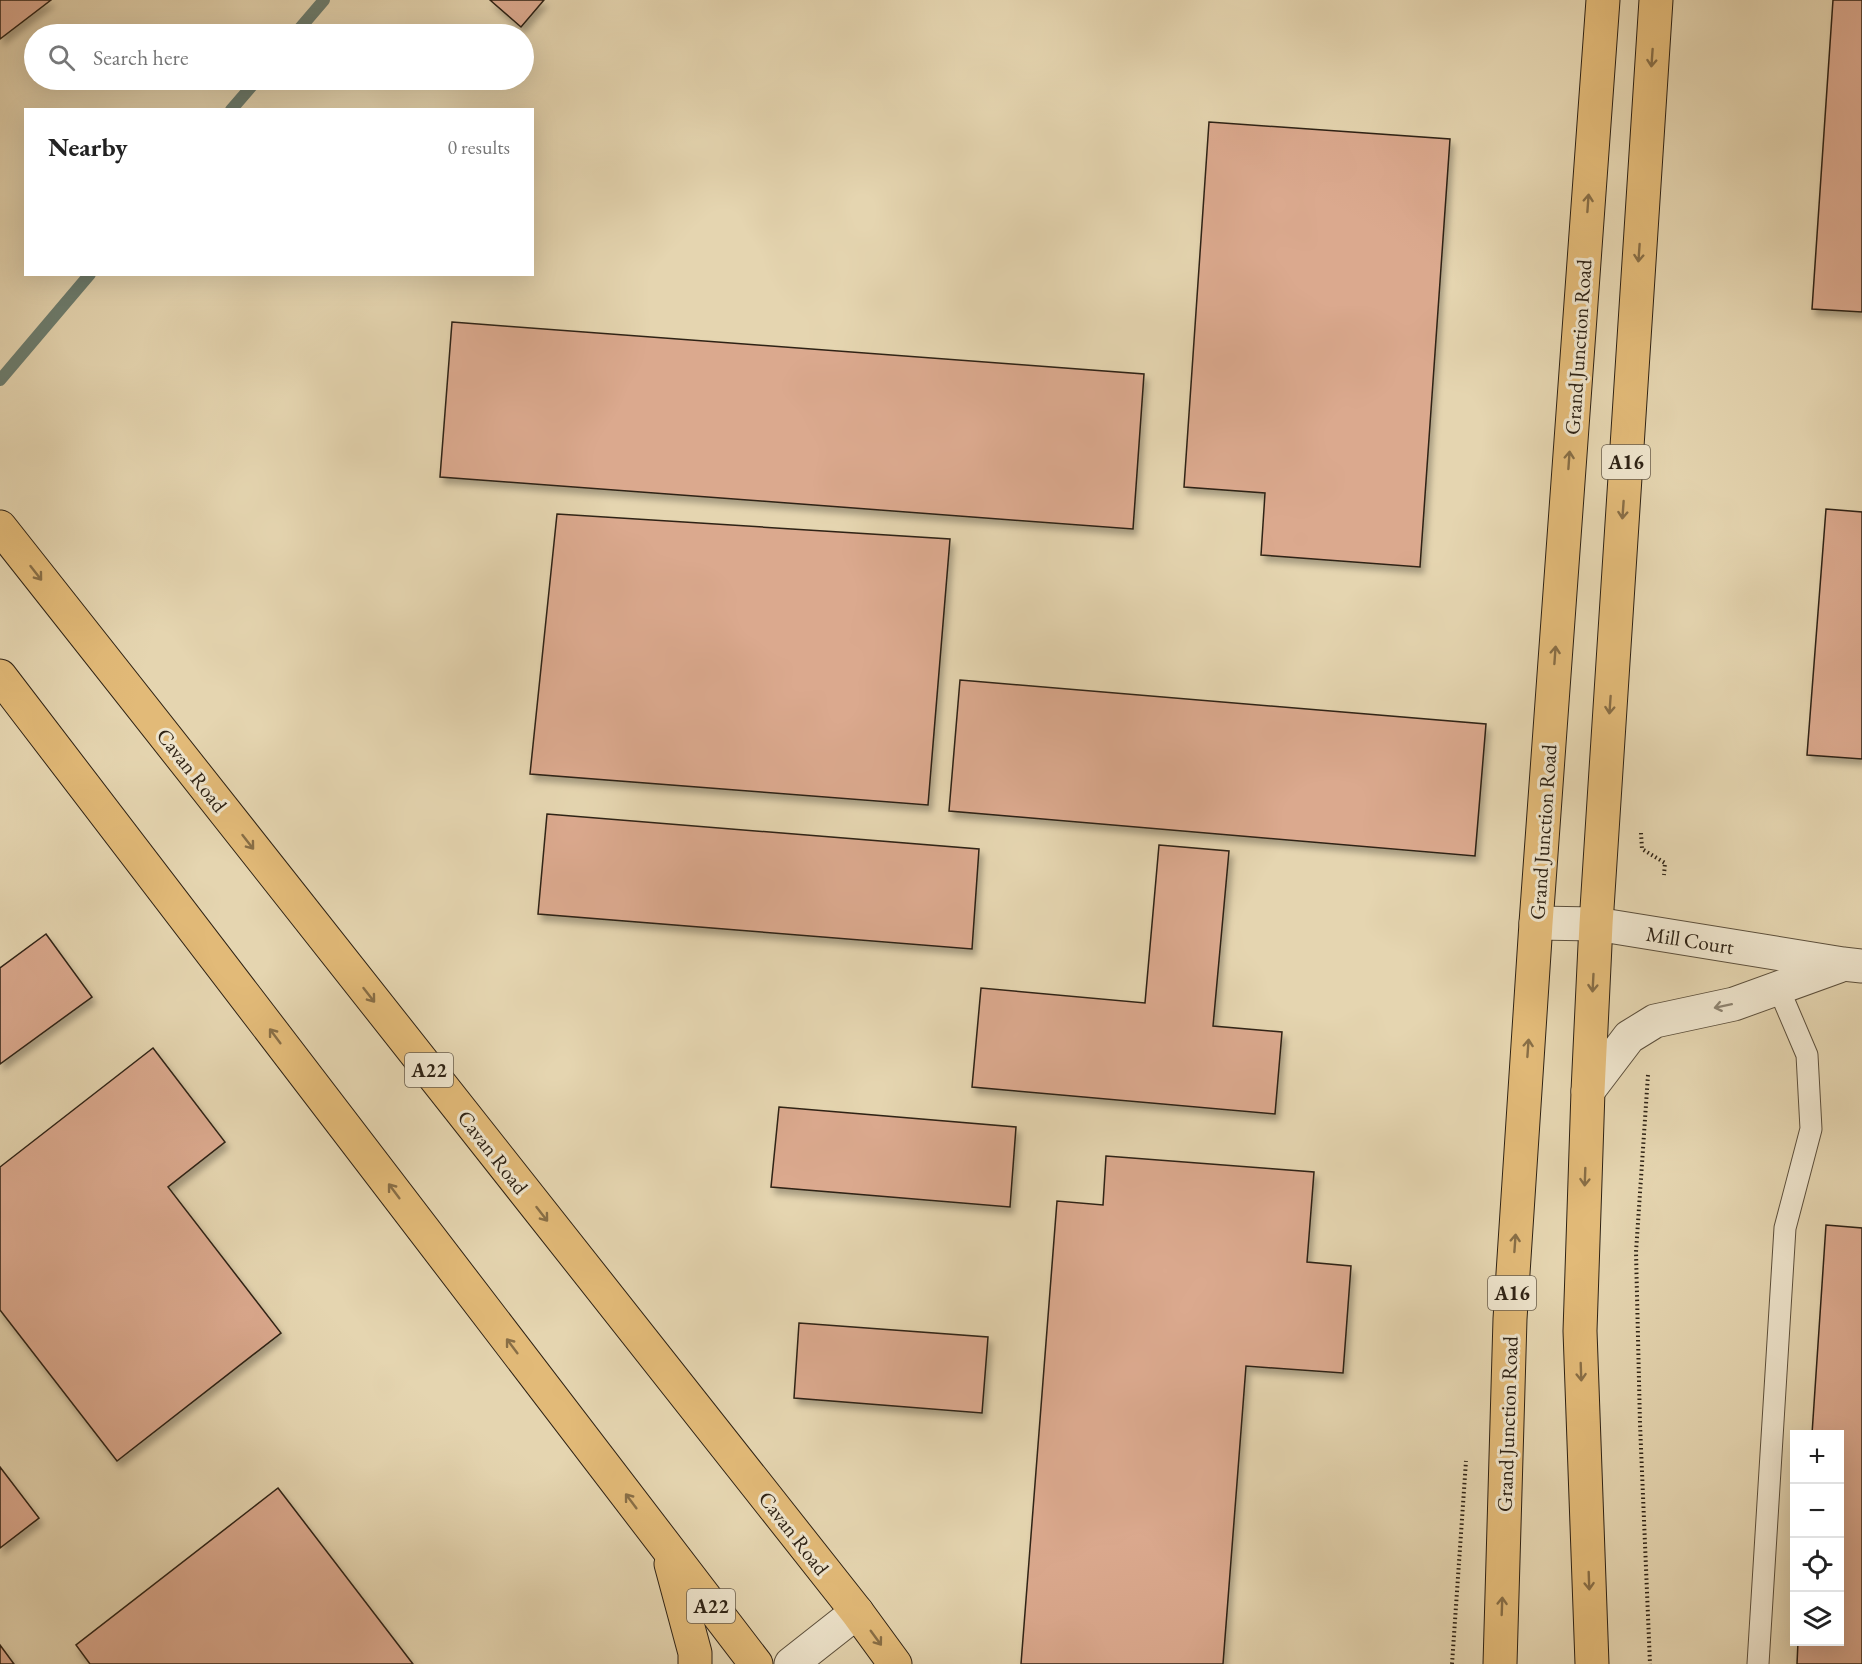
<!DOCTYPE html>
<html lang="en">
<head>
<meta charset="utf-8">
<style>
  body { margin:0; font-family:"EB Garamond",serif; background:#f6f6f6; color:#222 }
  .controls { position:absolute; right:18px; bottom:18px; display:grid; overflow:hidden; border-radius:0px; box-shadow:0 6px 24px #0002 }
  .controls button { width:54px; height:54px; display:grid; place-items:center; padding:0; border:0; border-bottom:2px solid #e0e0e0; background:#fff; color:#222; font:30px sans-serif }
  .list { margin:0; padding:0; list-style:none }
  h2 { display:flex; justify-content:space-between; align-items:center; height:78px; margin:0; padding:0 24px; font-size:26px }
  h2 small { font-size:20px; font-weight:400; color:#767676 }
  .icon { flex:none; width:33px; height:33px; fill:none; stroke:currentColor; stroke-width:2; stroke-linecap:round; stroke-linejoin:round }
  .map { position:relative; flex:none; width:1862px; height:1664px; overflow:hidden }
  .search { position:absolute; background:#fff; box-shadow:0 6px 24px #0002; left:24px; top:24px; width:510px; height:66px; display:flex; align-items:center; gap:15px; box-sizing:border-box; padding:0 21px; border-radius:33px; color:#767676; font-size:22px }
  .panel { position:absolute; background:#fff; box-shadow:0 6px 24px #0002; left:24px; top:108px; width:510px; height:168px; border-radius:0px }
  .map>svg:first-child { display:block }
</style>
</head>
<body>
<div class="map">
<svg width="1862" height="1664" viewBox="0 0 1862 1664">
  <defs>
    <filter id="shadow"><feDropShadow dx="3.5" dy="6" stdDeviation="3" flood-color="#0004"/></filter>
  </defs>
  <rect width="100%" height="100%" fill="#e5d5b0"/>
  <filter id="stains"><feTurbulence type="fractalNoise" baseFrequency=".00333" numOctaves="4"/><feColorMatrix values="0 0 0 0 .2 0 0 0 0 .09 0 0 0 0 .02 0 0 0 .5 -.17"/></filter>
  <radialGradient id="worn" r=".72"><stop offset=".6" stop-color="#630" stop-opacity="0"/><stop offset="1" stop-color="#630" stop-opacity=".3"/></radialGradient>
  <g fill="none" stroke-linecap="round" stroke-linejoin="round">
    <!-- stream -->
    <g stroke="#6c7d6f" stroke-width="12">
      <path d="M295,34L324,0"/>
      <path d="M231,110L257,80"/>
      <path d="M0,380L90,274"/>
    </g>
  </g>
  <!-- building -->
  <g fill="#dba98e" stroke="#2e2214" stroke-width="1.5" filter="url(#shadow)">
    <path d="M0,0H51L0,39Z"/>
    <path d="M490,0H544L521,27Z"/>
    <path d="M1833,0H1862V312L1812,309Z"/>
    <path d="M1209,122L1450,139L1420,567L1261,555L1265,493L1184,487Z"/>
    <path d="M452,322L1144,374L1133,529L440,477Z"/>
    <path d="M1826,509L1862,512V759L1807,755Z"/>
    <path d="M557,514L950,539L928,805L530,774Z"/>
    <path d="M960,680L1486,724L1475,856L949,811Z"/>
    <path d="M547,814L979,849L972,949L538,914Z"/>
    <path d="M1159,845L1229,851L1213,1026L1282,1032L1275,1114L972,1087L981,988L1145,1003Z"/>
    <path d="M46,934L92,997L0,1064V968Z"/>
    <path d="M153,1048L225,1142L168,1187L281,1333L117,1461L0,1310V1167Z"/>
    <path d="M779,1107L1016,1127L1010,1207L771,1187Z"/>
    <path d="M1106,1156L1314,1172L1307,1262L1351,1266L1343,1373L1246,1366L1223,1664H1021L1057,1201L1103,1205Z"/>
    <path d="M1826,1225L1862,1228V1664H1797L1798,1642H1840V1434H1812Z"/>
    <path d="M799,1323L988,1337L982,1413L794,1398Z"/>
    <path d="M0,1467L39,1518L0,1548Z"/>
    <path d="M278,1488L413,1664H90L76,1645Z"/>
    <path d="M0,1645L14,1664H0Z"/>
  </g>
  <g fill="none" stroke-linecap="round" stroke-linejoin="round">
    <defs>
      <path id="service" d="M1758,1664L1785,1228L1811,1129L1807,1055L1778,987"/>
      <g id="minor">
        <path d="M1536,923L1596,924L1843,964L1862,966"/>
        <path d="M1588,1091L1629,1037L1655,1021L1734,1004L1839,966"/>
      </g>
      <path id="tertiary" d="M791,1664L857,1612"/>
      <g id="primary">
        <path d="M0,527L857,1612L895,1664"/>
        <path d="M0,676L756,1664"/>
        <path d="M671,1564L695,1653V1664"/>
      </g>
      <g id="trunk">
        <path d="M1500,1664L1510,1319L1536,923L1603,0"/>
        <path d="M1592,1664L1580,1331L1588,1091L1596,924L1656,0"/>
      </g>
    </defs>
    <!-- service casing -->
    <use href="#service" stroke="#5c4f3b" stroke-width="23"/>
    <!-- minor casing -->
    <use href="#minor" stroke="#5c4f3b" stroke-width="35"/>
    <!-- tertiary casing -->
    <use href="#tertiary" stroke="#5c4f3b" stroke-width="35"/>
    <!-- primary casing -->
    <use href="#primary" stroke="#2e2214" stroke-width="35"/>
    <!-- trunk casing -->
    <use href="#trunk" stroke="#2e2214" stroke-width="35"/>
    <!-- path -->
    <g stroke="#2e2214" stroke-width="4" stroke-dasharray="1.5 3" stroke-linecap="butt">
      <path d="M1641,833L1642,849L1665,863L1664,875"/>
      <path d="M1648,1075L1636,1252L1640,1424L1650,1664"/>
      <path d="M1452,1664L1466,1461"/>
    </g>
    <!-- service -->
    <use href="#service" stroke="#eee4cc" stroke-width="21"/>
    <!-- minor -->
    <use href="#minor" stroke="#eee4cc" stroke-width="33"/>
    <!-- tertiary -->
    <use href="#tertiary" stroke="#eee4cc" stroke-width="33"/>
    <!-- primary -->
    <use href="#primary" stroke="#e2ba78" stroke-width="33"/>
    <!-- trunk -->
    <use href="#trunk" stroke="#e2ba78" stroke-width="33"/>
  </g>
  <!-- one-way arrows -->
  <defs><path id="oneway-shaft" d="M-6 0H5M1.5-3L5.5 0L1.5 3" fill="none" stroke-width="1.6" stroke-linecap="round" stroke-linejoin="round" transform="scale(1.5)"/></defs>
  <g stroke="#886e46">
    <use href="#oneway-shaft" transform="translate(1652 58) rotate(94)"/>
    <use href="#oneway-shaft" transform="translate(1588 203) rotate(-86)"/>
    <use href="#oneway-shaft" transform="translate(1639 253) rotate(94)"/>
    <use href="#oneway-shaft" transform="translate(1569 460) rotate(-86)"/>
    <use href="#oneway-shaft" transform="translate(1623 510) rotate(94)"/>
    <use href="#oneway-shaft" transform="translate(36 573) rotate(52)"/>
    <use href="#oneway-shaft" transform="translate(1555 655) rotate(-86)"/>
    <use href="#oneway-shaft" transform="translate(1610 705) rotate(94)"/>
    <use href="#oneway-shaft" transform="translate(248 842) rotate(52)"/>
    <use href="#oneway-shaft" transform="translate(1593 983) rotate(93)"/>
    <use href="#oneway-shaft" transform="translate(369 995) rotate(52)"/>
    <use href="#oneway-shaft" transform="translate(275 1036) rotate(-127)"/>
    <use href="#oneway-shaft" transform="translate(1528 1048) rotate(-86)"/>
    <use href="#oneway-shaft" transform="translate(1585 1177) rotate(92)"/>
    <use href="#oneway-shaft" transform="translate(394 1191) rotate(-127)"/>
    <use href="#oneway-shaft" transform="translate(542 1214) rotate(52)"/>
    <use href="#oneway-shaft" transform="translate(1515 1243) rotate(-86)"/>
    <use href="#oneway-shaft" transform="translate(512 1346) rotate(-127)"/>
    <use href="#oneway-shaft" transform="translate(1581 1372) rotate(88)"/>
    <use href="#oneway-shaft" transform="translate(631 1501) rotate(-127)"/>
    <use href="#oneway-shaft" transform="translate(1589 1581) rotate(88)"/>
    <use href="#oneway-shaft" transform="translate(1502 1606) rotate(-88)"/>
    <use href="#oneway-shaft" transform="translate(876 1638) rotate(54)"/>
  </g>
  <use stroke="#8e8370" href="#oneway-shaft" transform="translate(1723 1006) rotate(168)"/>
  <g text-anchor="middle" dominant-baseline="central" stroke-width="6" stroke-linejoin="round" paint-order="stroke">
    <!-- shield labels -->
    <g fill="#eee4cc" stroke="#685c4b" stroke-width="1.5">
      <rect x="1602" y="445" width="48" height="34" rx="4.5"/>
      <rect x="405" y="1053" width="48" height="34" rx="4.5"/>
      <rect x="1488" y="1276" width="48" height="34" rx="4.5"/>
      <rect x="687" y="1589" width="48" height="34" rx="4.5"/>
    </g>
    <g font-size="20" font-weight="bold" fill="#2e2214">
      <text x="1626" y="462">A16</text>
      <text x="429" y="1070">A22</text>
      <text x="1512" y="1293">A16</text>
      <text x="711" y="1606">A22</text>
    </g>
    <!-- street labels -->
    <g font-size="21" fill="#2e2214" stroke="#eee4cc">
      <text transform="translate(1578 347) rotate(-86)">Grand Junction Road</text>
      <text transform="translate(192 770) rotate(52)">Cavan Road</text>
      <text transform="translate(1543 832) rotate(-86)">Grand Junction Road</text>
      <text transform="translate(1690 940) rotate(9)">Mill Court</text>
      <text transform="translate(493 1152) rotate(52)">Cavan Road</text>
      <text transform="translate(1507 1424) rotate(-88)">Grand Junction Road</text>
      <text transform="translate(794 1533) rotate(52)">Cavan Road</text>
    </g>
  </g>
  <rect width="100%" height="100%" filter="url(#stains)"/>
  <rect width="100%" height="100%" fill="url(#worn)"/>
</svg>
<div class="controls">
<button>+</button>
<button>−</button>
<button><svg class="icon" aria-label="locate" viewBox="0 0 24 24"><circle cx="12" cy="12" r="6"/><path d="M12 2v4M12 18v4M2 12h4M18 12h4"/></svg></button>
<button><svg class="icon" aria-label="layers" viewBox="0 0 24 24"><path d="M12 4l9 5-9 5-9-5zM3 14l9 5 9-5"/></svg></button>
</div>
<div class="search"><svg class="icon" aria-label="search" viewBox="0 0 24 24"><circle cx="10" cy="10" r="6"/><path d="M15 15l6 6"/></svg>Search here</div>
<section class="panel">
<h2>Nearby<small>0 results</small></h2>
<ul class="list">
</ul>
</section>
</div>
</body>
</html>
